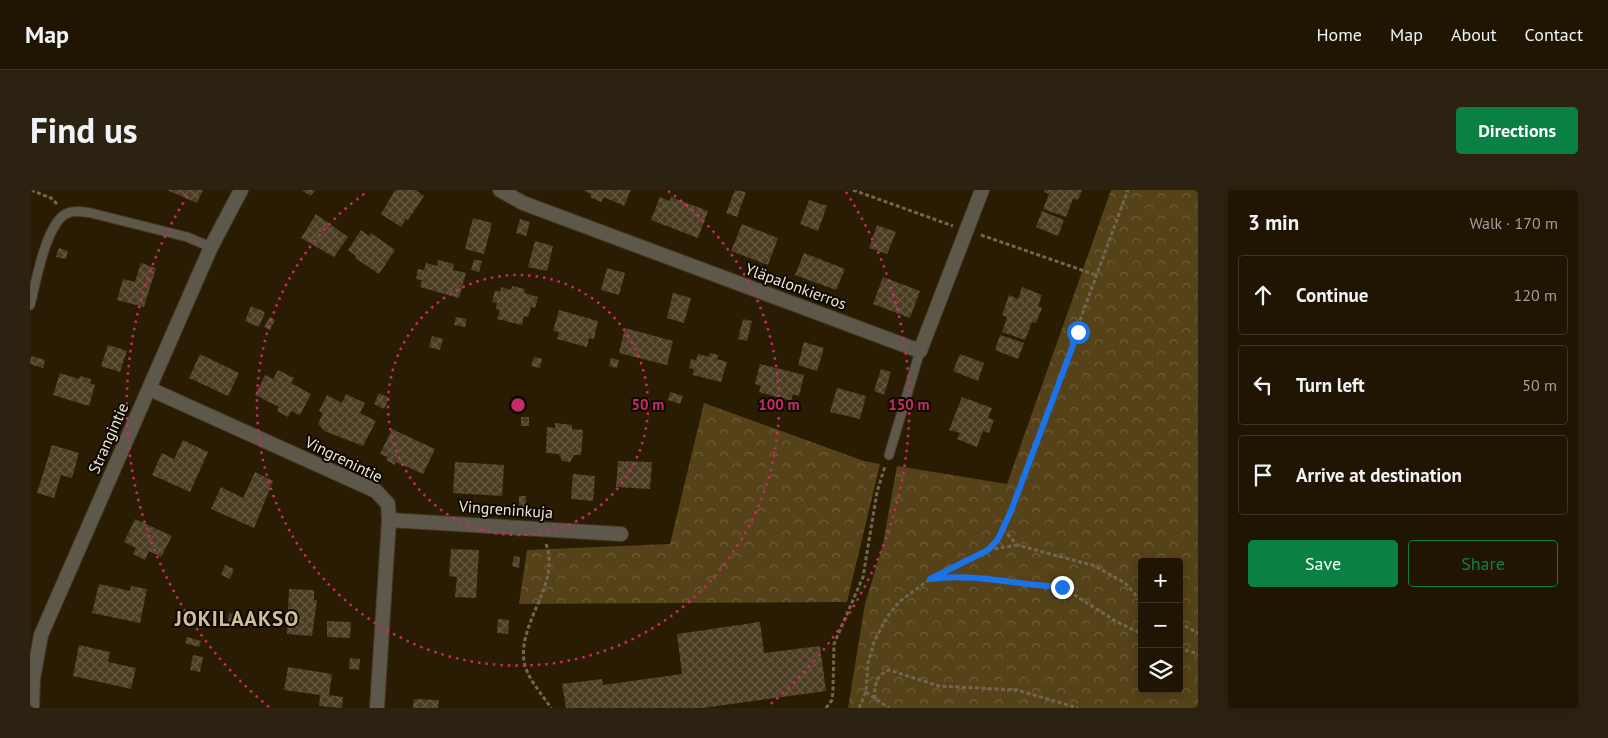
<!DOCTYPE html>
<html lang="en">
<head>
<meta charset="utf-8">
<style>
  body { margin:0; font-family:"PT Sans",sans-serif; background:#2c2211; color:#f1f3f6 }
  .controls { position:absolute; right:15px; bottom:15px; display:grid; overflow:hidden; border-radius:5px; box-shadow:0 2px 12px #0003 }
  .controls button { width:45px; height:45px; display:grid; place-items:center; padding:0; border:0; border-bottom:1px solid #3c3424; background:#1f1502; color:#f1f3f6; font:25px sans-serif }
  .stop { position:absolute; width:15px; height:15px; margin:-11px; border:4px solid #1a73e8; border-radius:50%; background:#fff }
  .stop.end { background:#1a73e8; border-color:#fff; box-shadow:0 1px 5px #0008 }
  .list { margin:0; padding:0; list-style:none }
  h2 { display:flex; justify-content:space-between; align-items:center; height:65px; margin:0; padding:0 20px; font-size:21px }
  h2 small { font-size:16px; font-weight:400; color:#a19f99 }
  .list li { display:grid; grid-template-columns:32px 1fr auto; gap:15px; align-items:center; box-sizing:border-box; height:80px; margin:0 10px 10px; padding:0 10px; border:1px solid #3c3424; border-radius:5px }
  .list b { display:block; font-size:19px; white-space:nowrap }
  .list em { font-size:16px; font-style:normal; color:#a19f99 }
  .actions { display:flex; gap:10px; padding:15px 20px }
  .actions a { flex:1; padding:11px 0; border:1px solid #0b8043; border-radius:5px; text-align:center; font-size:18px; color:#0b8043 }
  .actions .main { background:#0b8043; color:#fff }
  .icon { flex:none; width:28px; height:28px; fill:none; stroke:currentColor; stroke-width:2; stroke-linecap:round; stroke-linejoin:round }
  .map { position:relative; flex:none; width:1168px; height:518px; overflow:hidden; border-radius:5px }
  header { display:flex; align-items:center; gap:30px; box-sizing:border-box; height:70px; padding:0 25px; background:#1f1502; border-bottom:1px solid #3c3424 }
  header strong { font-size:24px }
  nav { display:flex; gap:28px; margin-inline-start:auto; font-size:18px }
  .intro { display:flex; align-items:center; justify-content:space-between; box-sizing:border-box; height:120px; padding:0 30px }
  h1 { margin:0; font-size:35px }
  .button { padding:12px 22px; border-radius:5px; background:#0b8043; color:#fff; font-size:18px; font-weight:700 }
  main { display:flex; gap:30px; padding:0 30px }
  aside { flex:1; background:#1f1502; border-radius:5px; box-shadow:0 2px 12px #0003 }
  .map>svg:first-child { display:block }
</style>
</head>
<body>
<header>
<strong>Map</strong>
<nav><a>Home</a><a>Map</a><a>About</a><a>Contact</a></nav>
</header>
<div class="intro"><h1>Find us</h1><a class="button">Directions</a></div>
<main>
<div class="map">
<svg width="1168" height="518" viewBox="0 0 1168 518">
  <defs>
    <pattern id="forest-crowns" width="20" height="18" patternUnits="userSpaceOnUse" patternTransform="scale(1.25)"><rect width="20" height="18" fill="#564219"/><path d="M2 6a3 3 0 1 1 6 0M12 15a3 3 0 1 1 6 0" fill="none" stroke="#6f5d3a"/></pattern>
    <pattern id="building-cross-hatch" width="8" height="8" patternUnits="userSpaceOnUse" patternTransform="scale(1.25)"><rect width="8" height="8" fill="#4b3d22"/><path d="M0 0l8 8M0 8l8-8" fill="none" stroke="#655941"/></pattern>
  </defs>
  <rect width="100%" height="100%" fill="#291c02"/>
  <!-- forest -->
  <g fill="url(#forest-crowns)" fill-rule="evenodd">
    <path d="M1081,0H1168V518H818L835,414L853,354L867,276L977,294ZM1112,372H1149V499H1112Z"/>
    <path d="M674,213L834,271L850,274L817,412L489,414L497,360L640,354Z"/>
  </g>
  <!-- building -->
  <g fill="url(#building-cross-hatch)">
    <path d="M137,0H173L167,13Z"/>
    <path d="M271,0H285L281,6Z"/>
    <path d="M365,0H386L394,6L378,30L376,29L371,37L351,24Z"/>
    <path d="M552,0H601L594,16L574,7L571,12L560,7L561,4Z"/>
    <path d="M705,0L716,2L707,27L696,23Z"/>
    <path d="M1014,0H1052L1048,10L1043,9L1036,27L1013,19L1019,4L1014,2Z"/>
    <path d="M630,7L640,11L641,7L678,21L668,48L621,30Z"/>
    <path d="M779,10L797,16L788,41L770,34Z"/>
    <path d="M1012,21L1034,30L1028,46L1006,37Z"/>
    <path d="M286,24L318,47L304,67L271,48Z"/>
    <path d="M443,28L462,33L454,64L435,59Z"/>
    <path d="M490,29L500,32L496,46L486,43Z"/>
    <path d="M712,34L748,48L738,75L701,61Z"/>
    <path d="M847,35L866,42L857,64L839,58Z"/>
    <path d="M331,40L339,46L341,43L365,60L349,84L325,68L326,66L318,60Z"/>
    <path d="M505,51L523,56L517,81L498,77Z"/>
    <path d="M29,58L38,61L36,69L26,67Z"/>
    <path d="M774,63L815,79L806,100L765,85Z"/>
    <path d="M444,69L452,71L449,82L441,80Z"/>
    <path d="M408,70L424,74L423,80L436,83L429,108L390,97L392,90L386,89L388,79L394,80L396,73L407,76Z"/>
    <path d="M111,73L126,78L114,117L87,110L93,89L105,92Z"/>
    <path d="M577,78L595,83L589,105L571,100Z"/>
    <path d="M853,87L890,101L880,128L843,114Z"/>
    <path d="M482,96L495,99L494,103L508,107L505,118L501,117L498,127L494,126L492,135L467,129L470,120L466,119L467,113L462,112L465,100L470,102L471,97L481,100Z"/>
    <path d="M992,97L1012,105L1008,116L1012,118L1006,133L1002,132L995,150L972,142L977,127L972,125L979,105L988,109Z"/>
    <path d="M643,103L661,108L654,133L637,128Z"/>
    <path d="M221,116L235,122L229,137L215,131Z"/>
    <path d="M529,120L568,131L564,149L559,148L557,157L527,149L529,142L523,141Z"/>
    <path d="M240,127L245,130L240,140L234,137Z"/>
    <path d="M426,127L437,129L435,137L424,135Z"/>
    <path d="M713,129L722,131L717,151L708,149Z"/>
    <path d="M595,138L643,151L637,175L589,163Z"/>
    <path d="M970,145L994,153L988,169L965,160Z"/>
    <path d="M402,146L413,149L410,160L399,157Z"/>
    <path d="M774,152L794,158L787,181L768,175Z"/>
    <path d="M78,155L97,161L90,182L71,176Z"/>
    <path d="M680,163L688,165L687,169L697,172L691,192L663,185L664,179L659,178L661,169L666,170L668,164L679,167Z"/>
    <path d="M170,164L209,183L198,206L159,188Z"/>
    <path d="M930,164L954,173L948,191L923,181Z"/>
    <path d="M1,166L15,170L13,178L0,174Z"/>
    <path d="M504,167L512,169L510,178L501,176Z"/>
    <path d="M581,168L589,170L587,178L579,176Z"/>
    <path d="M730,174L774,185L769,206L763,204L761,211L729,202L731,196L725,194Z"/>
    <path d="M851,179L861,182L854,205L844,201Z"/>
    <path d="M248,180L264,188L261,193L281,204L270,225L261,221L258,227L247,221L249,217L225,205L235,185L243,189Z"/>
    <path d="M30,183L49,189L50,186L61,189L60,193L65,195L59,216L23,205Z"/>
    <path d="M807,198L836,206L830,229L800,222Z"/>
    <path d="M640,202L653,206L650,214L638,210Z"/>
    <path d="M349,203L359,208L354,219L344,214Z"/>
    <path d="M316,204L335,213L330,223L346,231L333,256L294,241L288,234L293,223L289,221L297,205L312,213Z"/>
    <path d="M932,207L962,218L958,228L964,230L959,243L953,241L947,257L927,249L930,243L919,240Z"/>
    <rect x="491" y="227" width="8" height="9"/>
    <path d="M525,233L542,235V239L553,240L551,265H544L540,272L532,271L529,264L516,263L517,237L525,238Z"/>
    <path d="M362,239L405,259L393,284L366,272L365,275L356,270L358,267L350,264Z"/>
    <path d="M153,250L178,262L160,302L122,285L132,263L144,269Z"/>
    <path d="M22,255L49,263L42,288L31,285L24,308L7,303Z"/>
    <path d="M588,271L622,272L620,299L586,297Z"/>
    <path d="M425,272L474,275L472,306L423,303Z"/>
    <path d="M225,282L243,291L224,338L181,319L191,297L213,308Z"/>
    <path d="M543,284L565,286L563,311L541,309Z"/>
    <rect x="489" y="306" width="7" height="13"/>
    <path d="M105,329L142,346L131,367L119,361L115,370L103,364L106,358L94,352Z"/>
    <path d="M421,359L449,360L446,408L425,407L427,387L419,386Z"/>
    <path d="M484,366L490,367L489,378L482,376Z"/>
    <path d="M195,375L204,379L200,389L191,385Z"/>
    <path d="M69,394L100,401L101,396L117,399L110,433L62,423Z"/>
    <path d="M259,399L284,400V410H287L282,446L257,444Z"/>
    <path d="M199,423L210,425L209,434L198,432Z"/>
    <path d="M468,429L479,430L478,444L467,443Z"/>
    <path d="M297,431L321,432L320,448L297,447Z"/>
    <path d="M730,432L734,463L790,456L796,501L673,518H536L532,494L572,489L573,495L652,484L647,444Z"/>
    <path d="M157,447L171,451L169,457L155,453Z"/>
    <path d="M49,455L80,462L78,472L106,478L101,499L43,486Z"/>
    <path d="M163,465L173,467L170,482L160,480Z"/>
    <path d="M320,468L330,469L329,480L319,479Z"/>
    <path d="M258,477L302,484L299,505L313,507L312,518L289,516L290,505L254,500Z"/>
    <path d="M384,509L409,510L408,518H383Z"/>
  </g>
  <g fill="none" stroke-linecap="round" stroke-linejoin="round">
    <defs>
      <g id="service">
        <path d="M0,115C6,93 16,31 38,23C45,20 53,22 61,23L157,47L181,57"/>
        <path d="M859,265L890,161"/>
      </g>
      <g id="minor">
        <path d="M470,0L493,13L890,161L952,0"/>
        <path d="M120,199L346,301L358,314L359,330L347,518"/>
        <path d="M359,330L591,344"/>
      </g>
      <path id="tertiary" d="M2,518L3,489L11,445L181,57L211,0"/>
    </defs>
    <!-- service casing -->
    <use href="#service" stroke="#443820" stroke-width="11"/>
    <!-- minor casing -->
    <use href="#minor" stroke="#443820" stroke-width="16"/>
    <!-- tertiary casing -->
    <use href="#tertiary" stroke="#443820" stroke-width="16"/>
    <!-- path -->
    <g stroke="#71664f" stroke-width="3" stroke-dasharray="4 2.5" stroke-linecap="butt">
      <path d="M1,0L21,8L28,15"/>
      <path d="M823,0L923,36"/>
      <path d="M951,45L1066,85"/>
      <path d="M973,339L987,355L1065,376L1095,393L1112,412"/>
      <path d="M516,354C531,394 488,431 494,472C497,488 512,504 521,518"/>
      <path d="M958,360L987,355"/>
      <path d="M904,388L937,386L1001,396L1032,397L1087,432L1112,444"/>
      <path d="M1149,433L1168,443"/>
      <path d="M1149,458L1168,464"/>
      <path d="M836,502L859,518"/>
      <path d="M845,509C844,496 846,485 859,480L909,496L987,500L1048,518"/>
      <path d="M796,518L802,510L803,501L804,454L833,387L847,302L855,276"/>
      <path d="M829,518L836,502L838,473L844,452L857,427L869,412L900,389L958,360L969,349L981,321C1020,214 1058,107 1098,0"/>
    </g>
    <!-- service -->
    <use href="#service" stroke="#5e574b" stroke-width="9"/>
    <!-- minor -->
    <use href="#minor" stroke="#5e574b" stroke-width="14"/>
    <!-- tertiary -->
    <use href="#tertiary" stroke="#5e574b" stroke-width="14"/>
  </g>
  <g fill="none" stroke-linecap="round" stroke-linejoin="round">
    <!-- route -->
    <path stroke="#1a73e8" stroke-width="6" d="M1032,397C987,395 944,383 900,389L958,360L968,349L981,321L1048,142"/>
  </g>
  <!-- distance rings -->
  <g fill="none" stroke="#c62c67" stroke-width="2.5" stroke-dasharray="2.5 5">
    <circle cx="488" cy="215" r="130"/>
    <path d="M638 1A261 261 0 1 1 338 1"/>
    <path d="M239 517A391 391 0 0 1 160 2M816 2A391 391 0 0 1 737 517"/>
  </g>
  <g text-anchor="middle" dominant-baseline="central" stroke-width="4" stroke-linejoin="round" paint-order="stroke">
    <!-- street labels -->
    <g font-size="16" fill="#ede5d5" stroke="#0d0801">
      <text transform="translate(766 96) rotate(20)">Yläpalonkierros</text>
      <text transform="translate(78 248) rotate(-66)">Strangintie</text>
      <text transform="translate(314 269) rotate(26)">Vingrenintie</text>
      <text transform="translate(476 319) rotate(4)">Vingreninkuja</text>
    </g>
    <!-- district labels -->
    <g font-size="21" font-weight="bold" letter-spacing="1" fill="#cebe9e" stroke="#0d0801">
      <text x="207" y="428">JOKILAAKSO</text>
    </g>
  </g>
  <circle cx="488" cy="215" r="8" fill="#c62c67" stroke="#0d0801" stroke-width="2.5"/>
  <g font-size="15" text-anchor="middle" font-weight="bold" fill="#c62c67" stroke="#0d0801" stroke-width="4" stroke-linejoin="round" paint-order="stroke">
    <text x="618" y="220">50 m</text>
    <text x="749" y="220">100 m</text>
    <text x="879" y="220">150 m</text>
  </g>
</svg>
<div class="controls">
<button>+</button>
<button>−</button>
<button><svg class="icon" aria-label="layers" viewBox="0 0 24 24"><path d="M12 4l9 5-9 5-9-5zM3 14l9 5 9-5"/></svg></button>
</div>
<div class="stop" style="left:1048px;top:142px"></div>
<div class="stop end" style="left:1032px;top:397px"></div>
</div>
<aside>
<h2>3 min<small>Walk · 170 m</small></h2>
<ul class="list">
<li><svg class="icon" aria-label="ahead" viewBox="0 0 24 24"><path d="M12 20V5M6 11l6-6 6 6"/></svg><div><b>Continue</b></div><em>120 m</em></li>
<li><svg class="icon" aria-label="left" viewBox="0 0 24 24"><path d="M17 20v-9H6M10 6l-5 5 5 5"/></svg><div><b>Turn left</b></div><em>50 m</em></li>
<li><svg class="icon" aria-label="arrive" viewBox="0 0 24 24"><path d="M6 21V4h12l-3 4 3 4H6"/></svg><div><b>Arrive at destination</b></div></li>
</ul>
<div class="actions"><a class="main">Save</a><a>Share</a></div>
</aside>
</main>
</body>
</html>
